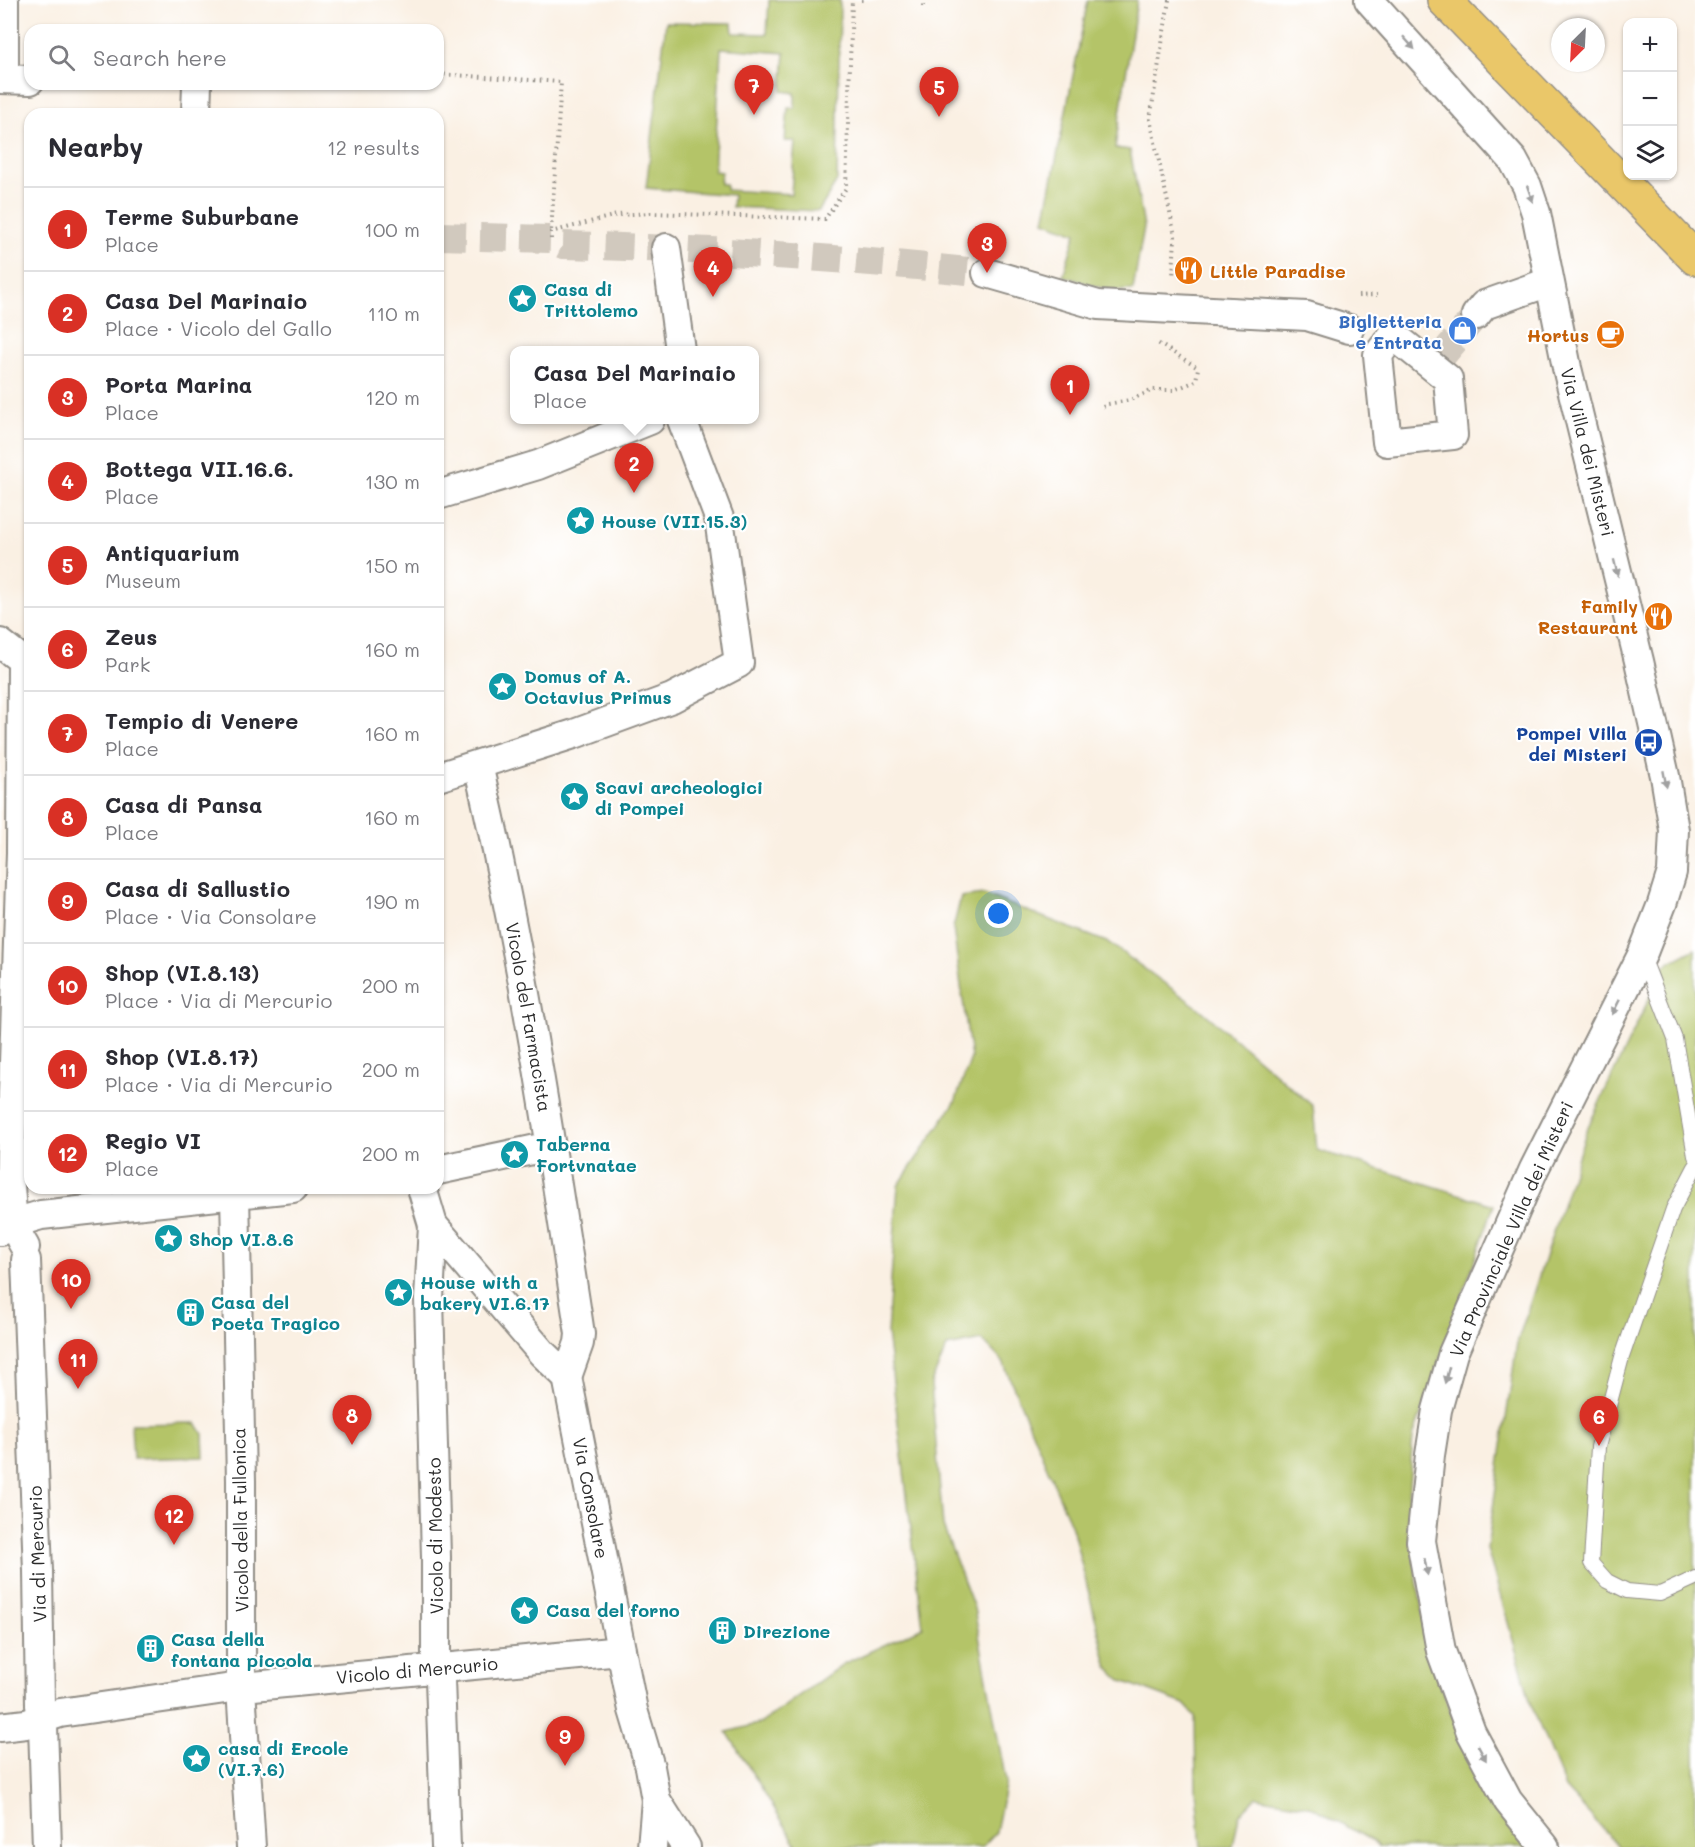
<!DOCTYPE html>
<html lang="en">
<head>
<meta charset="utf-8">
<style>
  body { margin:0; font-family:Mali,sans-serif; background:#f2f2f3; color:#2b2b33 }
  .controls { position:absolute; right:18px; top:18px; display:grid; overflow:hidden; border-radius:12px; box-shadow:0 2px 4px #0004 }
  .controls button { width:54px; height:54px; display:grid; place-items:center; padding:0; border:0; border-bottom:2px solid #e1e1e2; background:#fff; color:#2b2b33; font:30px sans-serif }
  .compass { position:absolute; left:1551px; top:18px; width:54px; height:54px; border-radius:50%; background:#fff; box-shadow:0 2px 4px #0004; rotate:204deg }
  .you { position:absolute; left:999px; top:914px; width:21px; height:21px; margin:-15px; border:4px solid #fff; border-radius:50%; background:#1a73e8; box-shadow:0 0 0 9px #1a73e833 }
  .badge { display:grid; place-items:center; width:39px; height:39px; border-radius:50%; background:#d93025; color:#fff; font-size:20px; font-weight:700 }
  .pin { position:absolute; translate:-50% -50px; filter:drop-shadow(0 2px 3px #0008) }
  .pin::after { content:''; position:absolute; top:32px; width:21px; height:18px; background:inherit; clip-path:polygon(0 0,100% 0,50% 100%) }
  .popup { position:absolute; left:510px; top:346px; width:249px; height:78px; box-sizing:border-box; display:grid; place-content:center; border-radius:12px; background:#fff; filter:drop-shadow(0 2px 4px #0005); font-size:20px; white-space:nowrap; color:#7c7c81 }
  .popup b { font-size:22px; color:#2b2b33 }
  .popup::after { content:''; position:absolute; left:50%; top:100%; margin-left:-12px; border:12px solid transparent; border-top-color:#fff }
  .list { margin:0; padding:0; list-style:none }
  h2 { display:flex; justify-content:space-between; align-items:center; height:78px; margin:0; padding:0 24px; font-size:26px }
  h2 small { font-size:20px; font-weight:400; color:#7c7c81 }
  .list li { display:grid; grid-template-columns:39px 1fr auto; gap:18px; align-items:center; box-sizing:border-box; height:84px; padding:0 24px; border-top:2px solid #e1e1e2 }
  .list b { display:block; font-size:22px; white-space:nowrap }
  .list p { margin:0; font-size:20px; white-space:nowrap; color:#7c7c81 }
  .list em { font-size:20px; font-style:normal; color:#7c7c81 }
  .icon { flex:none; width:33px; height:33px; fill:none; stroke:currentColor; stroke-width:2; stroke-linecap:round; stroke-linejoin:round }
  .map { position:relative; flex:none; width:1695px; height:1847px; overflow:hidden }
  .search { position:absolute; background:#fff; box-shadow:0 2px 4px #0004; left:24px; top:24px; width:420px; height:66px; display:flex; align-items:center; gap:15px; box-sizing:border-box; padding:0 21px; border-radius:18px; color:#7c7c81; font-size:22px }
  .panel { position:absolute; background:#fff; box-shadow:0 2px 4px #0004; left:24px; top:108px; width:420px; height:1086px; border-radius:18px }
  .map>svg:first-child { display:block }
</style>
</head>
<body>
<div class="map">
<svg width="1695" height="1847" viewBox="0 0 1695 1847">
  <rect width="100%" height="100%" fill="#fff"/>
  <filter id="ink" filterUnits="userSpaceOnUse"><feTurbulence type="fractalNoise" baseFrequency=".0167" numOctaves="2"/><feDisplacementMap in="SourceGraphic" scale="12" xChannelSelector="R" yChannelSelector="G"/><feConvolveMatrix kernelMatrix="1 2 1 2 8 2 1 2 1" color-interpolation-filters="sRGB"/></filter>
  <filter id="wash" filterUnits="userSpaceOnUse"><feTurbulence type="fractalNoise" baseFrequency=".008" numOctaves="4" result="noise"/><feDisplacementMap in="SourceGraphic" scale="24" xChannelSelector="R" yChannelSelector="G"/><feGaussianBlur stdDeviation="1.35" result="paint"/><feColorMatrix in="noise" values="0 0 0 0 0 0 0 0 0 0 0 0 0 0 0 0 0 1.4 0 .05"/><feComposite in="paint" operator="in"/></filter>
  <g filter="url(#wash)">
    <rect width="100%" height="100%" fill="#faf0e3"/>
    <!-- green -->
    <g fill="#b4c467" stroke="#707849" stroke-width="1.5" fill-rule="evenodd">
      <path d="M769,0H840L837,181L819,211L732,207L733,195L646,188L666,22L732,23L733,33L767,34ZM721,48L785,53L782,91L795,93V108H788L785,141H795L791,194L726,190V184H720L721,172L714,171Z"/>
      <path d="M1088,0H1137L1115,148L1130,150L1144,227L1133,290L1112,291L1063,276L1076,233L1044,221Z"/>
      <path d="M984,894L1109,943L1200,1009L1313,1106L1317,1150L1494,1205L1413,1437L1408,1498L1417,1580L1430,1654L1468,1758L1493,1798L1531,1847H1378L1374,1842L1313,1807L1257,1797L1239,1815L1233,1847H1201L1196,1789L1195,1716L1184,1704L1122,1681L1108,1668L1072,1527L1003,1362L982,1340L947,1347L931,1383L943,1526L974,1608L1006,1782L996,1832L982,1847H798L727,1732L761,1723L843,1664L923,1627L887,1333L898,1186L955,1102L971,1058L953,928L961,897Z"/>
      <path d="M1695,949V1847H1620L1565,1788L1532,1707L1487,1549L1517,1343L1587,1129L1665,965Z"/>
      <path d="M196,1423L203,1434L204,1457L133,1459L131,1424Z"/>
    </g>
  </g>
  <g filter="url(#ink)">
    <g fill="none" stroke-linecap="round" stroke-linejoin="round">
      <!-- street-tunnel -->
      <g stroke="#d1c9be" stroke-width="28" stroke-dasharray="28 14" stroke-linecap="butt">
        <path d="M438,236L551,239L563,245C705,249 846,258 987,273"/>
        <path d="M1437,362L1476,315"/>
      </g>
      <defs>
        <g id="lane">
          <path d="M1643,957L1675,1039L1695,1156"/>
          <path d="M1695,1167L1673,1209L1622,1357L1598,1447L1591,1563L1607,1581L1627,1591L1660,1594L1695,1578"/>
        </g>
        <g id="street">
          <path d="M1369,0L1513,160L1527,186L1536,213L1567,368L1639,661L1665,776L1674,830L1672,872L1662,904L1642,955L1534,1169L1453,1353L1437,1410L1430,1455L1421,1541L1441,1651L1471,1732L1508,1801L1545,1847"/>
          <path d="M0,79L30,80"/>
          <path d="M4,79V0"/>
          <path d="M196,114L197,84"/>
          <path d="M666,248L680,350"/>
          <path d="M987,273L1098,305L1307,316L1349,329"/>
          <path d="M1476,315L1484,305L1549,282"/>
          <path d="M1393,335L1448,379L1453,435L1387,442L1378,355Z"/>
          <path d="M438,495L538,465L650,420"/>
          <path d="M0,643L22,660L21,852L10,1183C11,1206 12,1227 25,1247"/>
          <path d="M478,765C522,953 551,1143 580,1334L579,1343L567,1377"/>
          <path d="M438,777L574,734L672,698L739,663L719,518L682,420"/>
          <path d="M438,1170L551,1146"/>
          <path d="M422,1188L433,1225L542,1353L567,1377L633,1710L650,1767L656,1800L686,1847"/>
          <path d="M235,1193L241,1481V1688L251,1847"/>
          <path d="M433,1225L429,1299L436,1557V1658L440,1679L446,1847"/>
          <path d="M0,1231L14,1223L41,1215L293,1188"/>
          <path d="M26,1260L38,1571L40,1705L43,1726L47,1847"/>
          <path d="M0,1727L26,1724L60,1713L232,1688L621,1651"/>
          <path d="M652,1847L656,1800"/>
        </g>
        <path id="highway" d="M1444,0L1695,258"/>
      </defs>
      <!-- lane casing -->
      <use href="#lane" stroke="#928e87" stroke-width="16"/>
      <!-- street casing -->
      <use href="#street" stroke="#928e87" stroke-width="32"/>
      <!-- highway casing -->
      <use href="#highway" stroke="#928e87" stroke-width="36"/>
      <!-- path -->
      <g stroke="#928e87" stroke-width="4" stroke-dasharray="1.5 4.5" stroke-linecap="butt">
        <path d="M861,0H867"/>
        <path d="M1169,0L1150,119L1175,236L1173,277"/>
        <path d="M923,6V0"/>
        <path d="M438,74L561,82L551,232"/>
        <path d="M551,239V232L617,215L651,213L825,219L846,188L852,0"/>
        <path d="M1358,296L1377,295"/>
        <path d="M1103,407L1108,404L1130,400L1153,390H1174L1196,381L1198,368L1156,342"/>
      </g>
      <!-- lane -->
      <use href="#lane" stroke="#fff" stroke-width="14"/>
      <!-- street -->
      <use href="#street" stroke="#fff" stroke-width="28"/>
      <!-- highway -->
      <use href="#highway" stroke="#eac769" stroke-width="33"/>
    </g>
    <!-- one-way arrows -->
    <defs><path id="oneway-solid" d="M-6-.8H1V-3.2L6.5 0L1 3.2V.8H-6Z" transform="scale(1.5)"/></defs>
    <g fill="#a0a0a0">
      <use href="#oneway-solid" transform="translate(1409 43) rotate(48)"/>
      <use href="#oneway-solid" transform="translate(1530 194) rotate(71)"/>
      <use href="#oneway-solid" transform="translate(1616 568) rotate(76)"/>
      <use href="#oneway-solid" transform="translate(1665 779) rotate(79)"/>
      <use href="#oneway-solid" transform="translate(1616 1007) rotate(117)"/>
      <use href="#oneway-solid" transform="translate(1447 1375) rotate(105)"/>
      <use href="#oneway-solid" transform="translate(1426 1567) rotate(80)"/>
      <use href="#oneway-solid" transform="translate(1482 1753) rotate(61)"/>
    </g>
  </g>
  <!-- icons -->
  <defs>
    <symbol id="restaurant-disc" viewBox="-11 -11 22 22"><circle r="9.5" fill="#e8710a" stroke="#fff"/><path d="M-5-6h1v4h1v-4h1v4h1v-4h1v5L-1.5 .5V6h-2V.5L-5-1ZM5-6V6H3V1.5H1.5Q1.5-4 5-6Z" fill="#fff"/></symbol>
    <symbol id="sight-disc" viewBox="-11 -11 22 22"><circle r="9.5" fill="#0f9aa8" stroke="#fff"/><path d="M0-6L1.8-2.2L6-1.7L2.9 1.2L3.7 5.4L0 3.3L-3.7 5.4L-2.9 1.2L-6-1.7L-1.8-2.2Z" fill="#fff"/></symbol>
    <symbol id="shop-disc" viewBox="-11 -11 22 22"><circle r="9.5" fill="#3f7fe0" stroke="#fff"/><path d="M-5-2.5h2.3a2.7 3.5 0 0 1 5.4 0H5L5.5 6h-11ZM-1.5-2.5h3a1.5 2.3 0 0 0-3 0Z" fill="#fff"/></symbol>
    <symbol id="cafe-disc" viewBox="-11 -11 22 22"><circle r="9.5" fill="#e8710a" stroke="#fff"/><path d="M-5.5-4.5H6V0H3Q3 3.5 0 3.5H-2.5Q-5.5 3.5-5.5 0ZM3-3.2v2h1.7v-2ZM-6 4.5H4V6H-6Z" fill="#fff"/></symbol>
    <symbol id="bus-disc" viewBox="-11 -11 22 22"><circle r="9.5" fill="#1a4fb4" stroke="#fff"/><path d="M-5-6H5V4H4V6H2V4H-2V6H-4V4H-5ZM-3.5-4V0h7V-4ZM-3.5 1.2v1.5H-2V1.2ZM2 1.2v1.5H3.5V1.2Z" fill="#fff"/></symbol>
    <symbol id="building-disc" viewBox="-11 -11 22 22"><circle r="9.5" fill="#0f9aa8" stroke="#fff"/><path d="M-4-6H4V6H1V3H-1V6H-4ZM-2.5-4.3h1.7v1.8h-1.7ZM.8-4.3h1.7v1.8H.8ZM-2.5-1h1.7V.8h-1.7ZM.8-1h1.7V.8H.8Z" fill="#fff"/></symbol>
  </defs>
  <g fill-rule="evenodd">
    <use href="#restaurant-disc" x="1172" y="254" width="33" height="33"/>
    <use href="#sight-disc" x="506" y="282" width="33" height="33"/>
    <use href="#shop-disc" x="1446" y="314" width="33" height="33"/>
    <use href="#cafe-disc" x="1594" y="318" width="33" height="33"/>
    <use href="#sight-disc" x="564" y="504" width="33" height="33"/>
    <use href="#restaurant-disc" x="1642" y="600" width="33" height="33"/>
    <use href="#sight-disc" x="486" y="670" width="33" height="33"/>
    <use href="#bus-disc" x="1632" y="726" width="33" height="33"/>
    <use href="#sight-disc" x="558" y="780" width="33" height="33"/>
    <use href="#sight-disc" x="498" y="1138" width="33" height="33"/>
    <use href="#sight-disc" x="152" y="1222" width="33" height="33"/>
    <use href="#sight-disc" x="382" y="1276" width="33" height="33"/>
    <use href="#building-disc" x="174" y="1296" width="33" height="33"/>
    <use href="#sight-disc" x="508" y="1594" width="33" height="33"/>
    <use href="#building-disc" x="706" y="1614" width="33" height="33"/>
    <use href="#building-disc" x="134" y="1632" width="33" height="33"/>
    <use href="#sight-disc" x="180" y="1742" width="33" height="33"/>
  </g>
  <g text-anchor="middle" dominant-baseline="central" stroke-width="4.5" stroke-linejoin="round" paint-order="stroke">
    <!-- food labels -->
    <g font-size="18" font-weight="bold" fill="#c56008" stroke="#fff" text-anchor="end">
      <text x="1210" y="271" text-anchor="start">Little Paradise</text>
      <text x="1589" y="335">Hortus</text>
      <text x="1638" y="606">Family<tspan x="1638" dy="21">Restaurant</tspan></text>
    </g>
    <!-- culture labels -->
    <g font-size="18" font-weight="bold" fill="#0d838f" stroke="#fff" text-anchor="start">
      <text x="544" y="289">Casa di<tspan x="544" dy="21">Trittolemo</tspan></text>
      <text x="601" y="521">House (VII.15.3)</text>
      <text x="524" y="676">Domus of A.<tspan x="524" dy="21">Octavius Primus</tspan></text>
      <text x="595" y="787">Scavi archeologici<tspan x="595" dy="21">di Pompei</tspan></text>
      <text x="536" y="1144">Taberna<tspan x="536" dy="21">Fortvnatae</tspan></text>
      <text x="189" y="1239">Shop VI.8.6</text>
      <text x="420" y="1282">House with a<tspan x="420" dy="21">bakery VI.6.17</tspan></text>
      <text x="211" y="1302">Casa del<tspan x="211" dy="21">Poeta Tragico</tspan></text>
      <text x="546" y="1610">Casa del forno</text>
      <text x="743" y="1631">Direzione</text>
      <text x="171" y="1639">Casa della<tspan x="171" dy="21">fontana piccola</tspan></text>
      <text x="218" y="1748">casa di Ercole<tspan x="218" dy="21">(VI.7.6)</tspan></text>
    </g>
    <!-- shop labels -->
    <g font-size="18" font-weight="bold" fill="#366cbe" stroke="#fff" text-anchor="end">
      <text x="1442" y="321">Biglietteria<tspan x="1442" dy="21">e Entrata</tspan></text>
    </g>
    <!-- street labels -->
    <g font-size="18" fill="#2b2b2b" stroke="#fff">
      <text transform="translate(1588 452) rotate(76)">Via Villa dei Misteri</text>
      <text transform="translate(529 1017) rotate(80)">Vicolo del Farmacista</text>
      <text transform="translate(1511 1229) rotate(-66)">Via Provinciale Villa dei Misteri</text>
      <text transform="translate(591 1498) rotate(79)">Via Consolare</text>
      <text transform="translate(240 1520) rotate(-91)">Vicolo della Fullonica</text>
      <text transform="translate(435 1536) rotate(-91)">Vicolo di Modesto</text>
      <text transform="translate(37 1554) rotate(-92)">Via di Mercurio</text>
      <text transform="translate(417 1670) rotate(-5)">Vicolo di Mercurio</text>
    </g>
    <!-- transit labels -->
    <g font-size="18" font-weight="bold" fill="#164399" stroke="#fff" text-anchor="end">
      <text x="1627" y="733">Pompei Villa<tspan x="1627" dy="21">dei Misteri</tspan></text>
    </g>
  </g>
</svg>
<div class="controls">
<button>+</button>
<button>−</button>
<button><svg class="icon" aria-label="layers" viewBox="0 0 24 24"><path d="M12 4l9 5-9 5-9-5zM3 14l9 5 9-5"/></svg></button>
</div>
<svg class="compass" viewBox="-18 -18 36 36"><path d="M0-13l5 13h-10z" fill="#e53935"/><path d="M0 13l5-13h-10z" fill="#7c7c81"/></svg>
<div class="you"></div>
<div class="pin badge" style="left:1070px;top:415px">1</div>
<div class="pin badge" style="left:634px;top:493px">2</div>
<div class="popup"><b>Casa Del Marinaio</b>Place</div>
<div class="pin badge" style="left:987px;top:273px">3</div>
<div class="pin badge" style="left:713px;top:297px">4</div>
<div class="pin badge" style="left:939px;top:117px">5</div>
<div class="pin badge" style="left:1599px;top:1446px">6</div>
<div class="pin badge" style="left:754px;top:115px">7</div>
<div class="pin badge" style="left:352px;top:1445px">8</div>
<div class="pin badge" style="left:565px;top:1766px">9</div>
<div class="pin badge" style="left:71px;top:1309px">10</div>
<div class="pin badge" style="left:78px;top:1389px">11</div>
<div class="pin badge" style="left:174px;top:1545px">12</div>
<div class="search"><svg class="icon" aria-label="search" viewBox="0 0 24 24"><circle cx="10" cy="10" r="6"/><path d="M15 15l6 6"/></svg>Search here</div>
<section class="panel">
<h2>Nearby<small>12 results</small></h2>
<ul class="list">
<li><span class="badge">1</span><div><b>Terme Suburbane</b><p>Place</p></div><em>100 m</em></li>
<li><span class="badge">2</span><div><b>Casa Del Marinaio</b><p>Place · Vicolo del Gallo</p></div><em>110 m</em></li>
<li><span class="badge">3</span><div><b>Porta Marina</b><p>Place</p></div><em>120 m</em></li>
<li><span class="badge">4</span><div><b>Bottega VII.16.6.</b><p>Place</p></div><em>130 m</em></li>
<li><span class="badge">5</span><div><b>Antiquarium</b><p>Museum</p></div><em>150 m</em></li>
<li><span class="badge">6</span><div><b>Zeus</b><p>Park</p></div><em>160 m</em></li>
<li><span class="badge">7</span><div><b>Tempio di Venere</b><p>Place</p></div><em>160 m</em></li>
<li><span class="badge">8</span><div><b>Casa di Pansa</b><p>Place</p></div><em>160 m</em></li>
<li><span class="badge">9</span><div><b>Casa di Sallustio</b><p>Place · Via Consolare</p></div><em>190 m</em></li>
<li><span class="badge">10</span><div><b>Shop (VI.8.13)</b><p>Place · Via di Mercurio</p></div><em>200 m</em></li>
<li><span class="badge">11</span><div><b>Shop (VI.8.17)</b><p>Place · Via di Mercurio</p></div><em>200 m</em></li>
<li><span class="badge">12</span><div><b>Regio VI</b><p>Place</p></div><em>200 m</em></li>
</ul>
</section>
</div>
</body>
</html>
